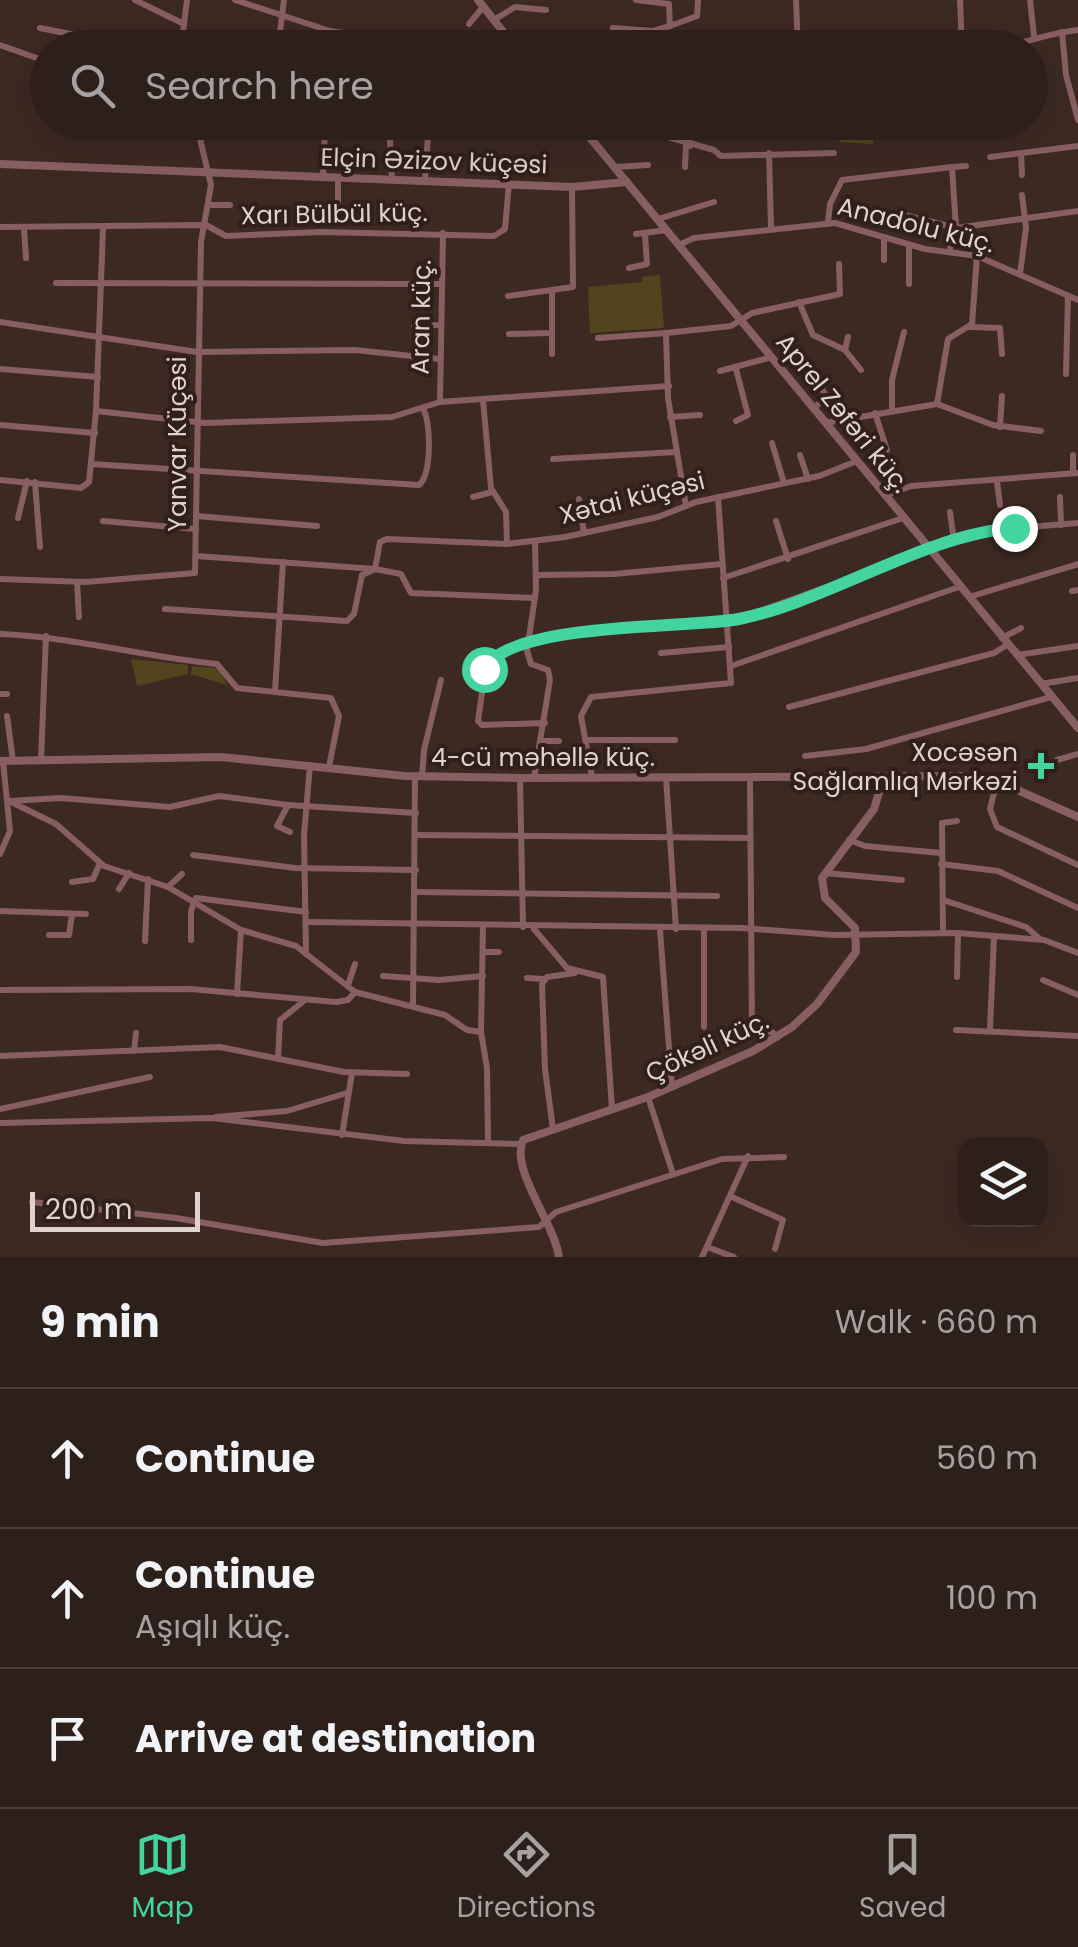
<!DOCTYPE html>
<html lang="en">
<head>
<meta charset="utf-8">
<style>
  body { margin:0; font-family:Poppins,sans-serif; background:#392c27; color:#f1f3f6 }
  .controls { position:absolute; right:30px; bottom:30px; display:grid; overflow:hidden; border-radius:20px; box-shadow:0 10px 40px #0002 }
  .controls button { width:90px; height:90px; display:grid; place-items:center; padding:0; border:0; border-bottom:2px solid #483d39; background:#2d1f1a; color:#f1f3f6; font:50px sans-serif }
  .scale { position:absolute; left:30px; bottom:25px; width:170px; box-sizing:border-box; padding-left:10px; border:5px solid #dfd3ce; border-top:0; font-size:28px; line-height:35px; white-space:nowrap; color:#dfd3ce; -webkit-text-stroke:8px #311f19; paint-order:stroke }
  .stop { position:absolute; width:30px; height:30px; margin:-22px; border:8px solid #44d4a0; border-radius:50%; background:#fff }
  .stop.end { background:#44d4a0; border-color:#fff; box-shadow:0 2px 10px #0008 }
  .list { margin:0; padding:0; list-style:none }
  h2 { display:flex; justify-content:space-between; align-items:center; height:130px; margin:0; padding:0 40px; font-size:42px }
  h2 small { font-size:32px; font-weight:400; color:#a7a2a2 }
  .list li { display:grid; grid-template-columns:65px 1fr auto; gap:30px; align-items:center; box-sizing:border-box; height:140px; padding:0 40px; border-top:2px solid #483d39 }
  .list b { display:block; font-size:38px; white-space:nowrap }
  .list p { margin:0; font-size:32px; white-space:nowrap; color:#a7a2a2 }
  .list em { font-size:32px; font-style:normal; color:#a7a2a2 }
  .icon { flex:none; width:55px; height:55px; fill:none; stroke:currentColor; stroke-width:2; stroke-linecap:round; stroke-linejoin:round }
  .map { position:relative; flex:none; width:1078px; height:1257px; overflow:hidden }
  .search { position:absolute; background:#2d1f1a; box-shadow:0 10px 40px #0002; left:30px; right:30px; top:30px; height:110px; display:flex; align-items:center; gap:25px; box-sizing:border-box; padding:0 35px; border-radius:55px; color:#a7a2a2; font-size:38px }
  .sheet { height:550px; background:#2d1f1a }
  nav { display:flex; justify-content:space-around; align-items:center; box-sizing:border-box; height:140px; border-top:2px solid #483d39; background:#2d1f1a; font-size:28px; color:#a7a2a2 }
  nav a { display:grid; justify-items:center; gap:5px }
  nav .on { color:#44d4a0 }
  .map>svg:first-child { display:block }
</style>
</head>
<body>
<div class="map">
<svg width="1078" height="1257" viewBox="0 0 1078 1257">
  <rect width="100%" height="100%" fill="#3c2922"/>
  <!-- green -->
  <g fill="#52451e">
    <path d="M840,123H866L865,134L874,135L873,144L839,142Z"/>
    <path d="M660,275L664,328L590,333L588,287L642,282V277Z"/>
    <path d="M131,659L188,665V674L137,686Z"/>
    <path d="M192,666L220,668L227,685L191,674Z"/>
  </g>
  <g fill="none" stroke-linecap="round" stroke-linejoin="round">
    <!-- minor -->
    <g stroke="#885f61" stroke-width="6">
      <path d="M135,0L184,24"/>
      <path d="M235,0L330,31L370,37L387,34L444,44"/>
      <path d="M636,0L669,4L670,26L653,31L652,48"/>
      <path d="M796,0L798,48"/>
      <path d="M960,0L962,48"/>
      <path d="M1030,0L1034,36"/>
      <path d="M494,20L515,7L546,10"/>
      <path d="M469,24L483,7"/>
      <path d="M670,26L697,16L698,0"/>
      <path d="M40,28L141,48"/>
      <path d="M613,28L653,31"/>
      <path d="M1062,32L1066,75L1078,120"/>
      <path d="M182,36L215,48"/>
      <path d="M0,45L48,62"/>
      <path d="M181,48L187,0"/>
      <path d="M278,48L284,0"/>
      <path d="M995,48C1024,44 1047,33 1078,30"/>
      <path d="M389,122L392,179"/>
      <path d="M615,122L714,150L721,156L834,153"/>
      <path d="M687,122L690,146"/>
      <path d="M68,133L186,136L226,122"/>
      <path d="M769,153L771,228"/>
      <path d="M1021,153L1022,175"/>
      <path d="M990,157L1078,146"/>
      <path d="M615,167L648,165"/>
      <path d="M685,167L686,144"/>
      <path d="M952,167L966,166"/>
      <path d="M323,177L325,129"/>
      <path d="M338,177V209"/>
      <path d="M425,180L428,135"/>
      <path d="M211,205H230"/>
      <path d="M897,213L956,228L1078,211"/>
      <path d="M658,219L714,202"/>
      <path d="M828,222L830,204L842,180L952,167L956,228L949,252"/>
      <path d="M0,227L206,225L226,236L321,232L494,236L505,229L509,183"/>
      <path d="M24,229L26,258"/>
      <path d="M636,234L667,230"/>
      <path d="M679,245L694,238L835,223L925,249L977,256L1078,300"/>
      <path d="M884,260V238"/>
      <path d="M629,268L647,264L645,234"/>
      <path d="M1020,274L1026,228L1022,195"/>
      <path d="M56,283L440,284"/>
      <path d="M909,284V245"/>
      <path d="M508,296L573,287L572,187"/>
      <path d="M799,302L813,335L845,350L861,370"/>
      <path d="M0,322L197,352L355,350L439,359"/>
      <path d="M414,326L439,325"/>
      <path d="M970,327L1000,328L1002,354"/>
      <path d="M552,333V354"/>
      <path d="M509,334L552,333V291"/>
      <path d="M598,338L666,333"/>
      <path d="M845,350L848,337"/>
      <path d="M0,369L98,377"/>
      <path d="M720,371L772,357"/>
      <path d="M1066,374L1068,296"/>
      <path d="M483,400L491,488L506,512L507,544"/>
      <path d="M440,402L443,233"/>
      <path d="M937,404L948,339L972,324L977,256"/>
      <path d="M813,408L827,398L817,380"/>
      <path d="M892,409V380L904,332"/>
      <path d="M96,411L205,423L392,417L440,402L669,386"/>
      <path d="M875,413L887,450"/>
      <path d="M670,417L700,415"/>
      <path d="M736,421L748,415L736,369"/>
      <path d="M825,423L937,404L993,425L1041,431"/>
      <path d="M0,425L95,433"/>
      <path d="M1000,427L1002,396"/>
      <path d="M772,443L784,483"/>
      <path d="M800,455L808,479"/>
      <path d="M1073,455V473"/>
      <path d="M553,459L676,452"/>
      <path d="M91,464L419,485C432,474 431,424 423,408"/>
      <path d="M0,480L81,488L89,482L96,411L103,229"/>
      <path d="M35,482L40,547"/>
      <path d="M997,482L1000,505"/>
      <path d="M885,496L911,486L1078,473"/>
      <path d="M473,497L492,492"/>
      <path d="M1060,497L1061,525"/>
      <path d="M579,499L584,533"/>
      <path d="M686,506L668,398L666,333L731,326L752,313L840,294L839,264"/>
      <path d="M950,512L954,541"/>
      <path d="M196,516L317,526"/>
      <path d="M18,518L27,481"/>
      <path d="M103,521L196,529"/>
      <path d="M776,521L788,559"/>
      <path d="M196,556L375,569L380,542L387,539L507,544L565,537L658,517L696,502L819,476L857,461"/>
      <path d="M537,575L614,574L722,564"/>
      <path d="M723,578L903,518"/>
      <path d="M0,579L86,582L195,573L201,242L211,185L196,122"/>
      <path d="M77,582L79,617"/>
      <path d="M1072,591L1078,590"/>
      <path d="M969,597L1078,564"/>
      <path d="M165,609L347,621L354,614L362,575L375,569L401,574L411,593L535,598"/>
      <path d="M0,634C74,637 144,657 217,664L237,688L331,698L339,716L329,767"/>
      <path d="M1002,638L1021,628"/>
      <path d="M661,653L729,647"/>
      <path d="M1017,655L1078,646"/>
      <path d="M731,666L959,587"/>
      <path d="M1041,684L1078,678"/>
      <path d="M275,691L283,562"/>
      <path d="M0,694H7"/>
      <path d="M789,707L994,653L1007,645"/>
      <path d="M7,716L13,761"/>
      <path d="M545,723L482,725L478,721L486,665L501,652L537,639L740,618L965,537L1002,529L1078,523"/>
      <path d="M589,740H675"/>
      <path d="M541,741H559"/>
      <path d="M805,756L866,749L1051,697"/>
      <path d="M41,760L46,636"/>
      <path d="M1057,760L1078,754"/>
      <path d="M422,777L424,750L441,680"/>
      <path d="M592,777L581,716L591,697L731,683L718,497"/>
      <path d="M666,777L676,929"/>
      <path d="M750,777L752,1031L772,1032L778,1037"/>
      <path d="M520,778L523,927"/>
      <path d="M534,778L550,680L548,670L531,664L527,651L536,590L535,541"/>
      <path d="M997,781L990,809L997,827L1078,865"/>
      <path d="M9,801L56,824L104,866L168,887L241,930L296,946L355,992L445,1015L467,1030L481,1032"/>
      <path d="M10,801L60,798L170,807L219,796L288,805L416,813"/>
      <path d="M288,805L277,826L290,832"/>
      <path d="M416,835L750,838"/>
      <path d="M849,840L865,846L941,853"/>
      <path d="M0,854L10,831L3,761"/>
      <path d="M193,855L295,868L416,870"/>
      <path d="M941,864L998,871L1078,908"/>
      <path d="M825,873L902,880"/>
      <path d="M72,882L93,879L100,863"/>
      <path d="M168,887L182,874"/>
      <path d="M119,889L129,873"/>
      <path d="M416,892L717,896"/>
      <path d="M943,900L1026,927L1039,938"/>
      <path d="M0,911L86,914"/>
      <path d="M307,922L741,928L834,935L958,933L1044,940L1078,953"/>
      <path d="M483,926L481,1032L487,1068L488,1140"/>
      <path d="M704,928V1027"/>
      <path d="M534,929L567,968L603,977L612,1109"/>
      <path d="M660,930L672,1087"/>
      <path d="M943,933L942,823L957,821"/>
      <path d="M49,935H69L72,914"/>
      <path d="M191,940V911L196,898L306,912"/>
      <path d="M145,941L148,879"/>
      <path d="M483,952H499"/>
      <path d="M306,954L304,835L310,765"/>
      <path d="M383,976L439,980L483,976"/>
      <path d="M957,977L958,933"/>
      <path d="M527,978L543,979"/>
      <path d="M1043,980L1078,995"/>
      <path d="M348,985L355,964"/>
      <path d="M0,990L190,989L336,1002L348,1000L355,992"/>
      <path d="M237,994L241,930"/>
      <path d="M413,1006L415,776"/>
      <path d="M990,1029L994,936"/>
      <path d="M956,1030L1078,1036"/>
      <path d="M134,1051L136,1033"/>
      <path d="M0,1056L220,1047L344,1072L407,1074"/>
      <path d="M278,1059L280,1020L305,1000"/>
      <path d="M648,1097L673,1174"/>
      <path d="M0,1109L150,1077"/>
      <path d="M216,1117L287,1111L347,1093"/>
      <path d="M0,1123L212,1118L404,1141L521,1144"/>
      <path d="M553,1129L545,1069L542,984L547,977L575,973"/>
      <path d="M342,1135L352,1073"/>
      <path d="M732,1197L783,1220L775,1249"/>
      <path d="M32,1202L176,1218L323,1243L539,1227L556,1212L722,1159L784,1157"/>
      <path d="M707,1247L734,1257"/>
      <path d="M702,1257L748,1156"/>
    </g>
    <!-- tertiary -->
    <g stroke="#885f61" stroke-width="8">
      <path d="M478,0L516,48"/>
      <path d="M577,122L1078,728"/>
      <path d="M0,164L572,187L627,182"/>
      <path d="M0,761L221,757L405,776L520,778L972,776L997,781L1078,817"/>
      <path d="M559,1257C554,1222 510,1170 523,1140L648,1097L753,1051L792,1027L817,1004L856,952L855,928L825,898L822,878L874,809L884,776"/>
    </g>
  </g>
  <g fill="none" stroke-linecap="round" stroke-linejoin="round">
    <!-- route -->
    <path stroke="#44d4a0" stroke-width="12" d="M484,669C513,621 684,629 739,619C828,601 926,534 1014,528"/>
  </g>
  <!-- markers -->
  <path fill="#44d4a0" stroke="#311f19" stroke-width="4" d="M1036 751h10v10h10v10h-10v10h-10v-10h-10v-10h10z"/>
  <g text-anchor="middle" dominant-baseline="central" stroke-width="8" stroke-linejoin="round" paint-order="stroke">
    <!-- street labels -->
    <g font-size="25" fill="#dfd3ce" stroke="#311f19">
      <text transform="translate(434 161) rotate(2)">Elçin Əzizov küçəsi</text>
      <text transform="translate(334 214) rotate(-1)">Xarı Bülbül küç.</text>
      <text transform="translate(916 225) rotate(14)">Anadolu küç.</text>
      <text transform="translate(421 317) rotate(-89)">Aran küç.</text>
      <text transform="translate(843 413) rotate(51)">Aprel Zəfəri küç.</text>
      <text transform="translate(177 444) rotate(-90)">Yanvar Küçəsi</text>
      <text transform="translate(632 498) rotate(-14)">Xətai küçəsi</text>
      <text x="543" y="757">4-cü məhəllə küç.</text>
      <text transform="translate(707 1047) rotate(-25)">Çökəli küç.</text>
    </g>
    <!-- poi labels -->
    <g font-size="25" fill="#dfd3ce" stroke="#311f19" text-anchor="end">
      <text x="1018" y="752">Xocəsən<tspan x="1018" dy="29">Sağlamlıq Mərkəzi</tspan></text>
    </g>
  </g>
</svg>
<div class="controls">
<button><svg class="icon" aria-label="layers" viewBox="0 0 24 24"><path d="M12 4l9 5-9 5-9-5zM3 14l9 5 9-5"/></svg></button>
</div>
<div class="scale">200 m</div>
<div class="stop" style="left:484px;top:669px"></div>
<div class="stop end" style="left:1014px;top:528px"></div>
<div class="search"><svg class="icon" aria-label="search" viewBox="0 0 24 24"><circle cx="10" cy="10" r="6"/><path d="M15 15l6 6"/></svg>Search here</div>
</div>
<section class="sheet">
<h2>9 min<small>Walk · 660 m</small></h2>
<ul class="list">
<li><svg class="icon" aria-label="ahead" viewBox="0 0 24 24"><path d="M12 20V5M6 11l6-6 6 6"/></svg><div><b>Continue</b></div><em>560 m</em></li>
<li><svg class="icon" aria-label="ahead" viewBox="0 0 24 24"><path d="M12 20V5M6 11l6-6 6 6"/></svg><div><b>Continue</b><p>Aşıqlı küç.</p></div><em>100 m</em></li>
<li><svg class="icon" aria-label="arrive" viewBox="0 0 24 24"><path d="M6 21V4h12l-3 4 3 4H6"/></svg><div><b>Arrive at destination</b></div></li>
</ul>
</section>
<nav>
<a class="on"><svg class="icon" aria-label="map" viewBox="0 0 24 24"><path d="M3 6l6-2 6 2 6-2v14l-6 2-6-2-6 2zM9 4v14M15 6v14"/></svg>Map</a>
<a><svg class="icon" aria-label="directions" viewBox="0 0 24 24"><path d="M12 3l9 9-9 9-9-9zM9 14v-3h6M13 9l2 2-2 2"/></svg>Directions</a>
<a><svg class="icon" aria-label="saved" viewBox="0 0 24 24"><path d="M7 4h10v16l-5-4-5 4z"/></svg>Saved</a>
</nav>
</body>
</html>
